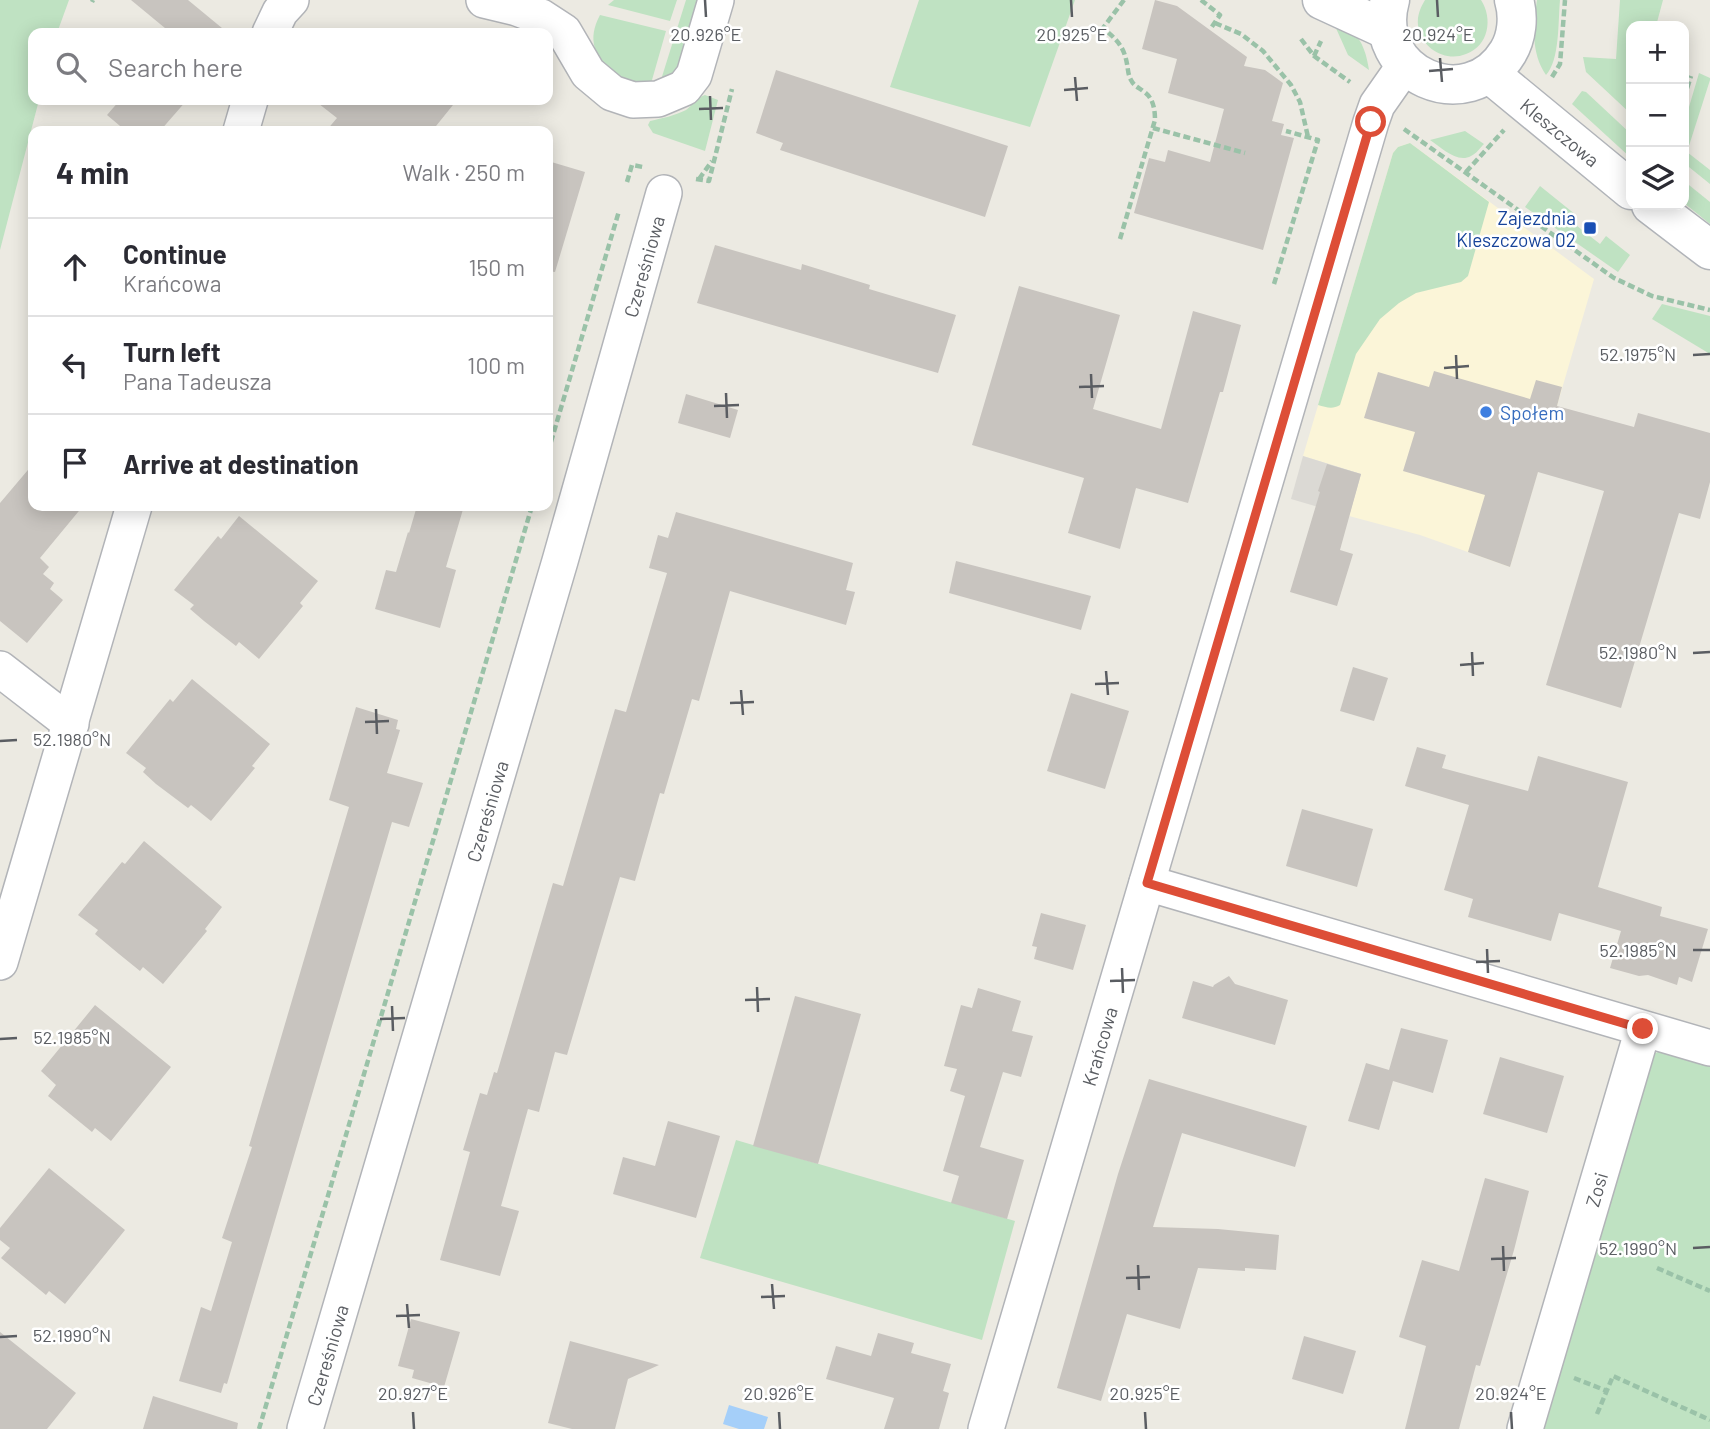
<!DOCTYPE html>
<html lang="en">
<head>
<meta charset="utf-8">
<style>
  body { margin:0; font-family:Barlow,sans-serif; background:#f2f2f3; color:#2b2b33 }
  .controls { position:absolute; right:21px; top:21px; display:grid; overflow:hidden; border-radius:14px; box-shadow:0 4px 18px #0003 }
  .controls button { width:63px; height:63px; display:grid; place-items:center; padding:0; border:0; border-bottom:2px solid #e1e1e2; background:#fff; color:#2b2b33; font:35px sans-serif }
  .stop { position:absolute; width:21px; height:21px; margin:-16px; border:5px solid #dd4e37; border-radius:50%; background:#fff }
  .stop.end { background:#dd4e37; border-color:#fff; box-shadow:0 2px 7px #0008 }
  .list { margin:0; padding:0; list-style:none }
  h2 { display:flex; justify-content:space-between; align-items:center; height:91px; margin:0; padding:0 28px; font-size:30px }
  h2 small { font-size:23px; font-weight:400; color:#7c7c81 }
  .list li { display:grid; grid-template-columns:46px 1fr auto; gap:21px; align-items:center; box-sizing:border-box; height:98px; padding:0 28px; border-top:2px solid #e1e1e2 }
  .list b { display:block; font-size:26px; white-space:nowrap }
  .list p { margin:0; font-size:23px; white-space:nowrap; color:#7c7c81 }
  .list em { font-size:23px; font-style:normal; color:#7c7c81 }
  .icon { flex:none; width:38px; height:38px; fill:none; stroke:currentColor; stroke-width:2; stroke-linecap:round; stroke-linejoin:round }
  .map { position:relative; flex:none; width:1710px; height:1429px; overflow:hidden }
  .search { position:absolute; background:#fff; box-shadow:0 4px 18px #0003; left:28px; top:28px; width:525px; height:77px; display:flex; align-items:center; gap:18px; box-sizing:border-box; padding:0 24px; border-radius:14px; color:#7c7c81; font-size:26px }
  .panel { position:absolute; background:#fff; box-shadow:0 4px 18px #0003; left:28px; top:126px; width:525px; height:385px; border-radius:14px }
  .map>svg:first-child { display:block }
</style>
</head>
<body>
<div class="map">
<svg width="1710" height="1429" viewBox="0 0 1710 1429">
  <rect width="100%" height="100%" fill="#eceae2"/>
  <!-- commercial -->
  <path fill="#fbf5d8" d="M1410,143L1594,279L1510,567L1420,535L1349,516L1361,474L1303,456L1393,153L1398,147Z"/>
  <!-- industrial -->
  <path fill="#dbd9d4" d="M1303,456L1361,474L1349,516L1291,499Z"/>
  <!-- green -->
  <g fill="#bfe2c2">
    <path d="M0,0H69L57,33H33V100H39L0,250Z"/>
    <path d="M614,0H677L670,21L608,5Z"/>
    <path d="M686,0H700L676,74L660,83Z"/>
    <path d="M919,0H1075L1030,127L890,87Z"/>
    <path d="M1425,0H1481C1493,18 1489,46 1466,54C1447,62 1424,50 1419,30C1416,19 1419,10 1425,0Z"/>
    <path d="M1537,0H1560C1558,21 1560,60 1546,75C1531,53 1533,26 1537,0Z"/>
    <path d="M1620,0H1663L1656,26H1631V114L1586,72L1583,57L1616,59Z"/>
    <path d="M600,15L666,31L650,87C643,86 634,87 627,85C622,83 618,78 614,74C594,57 587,39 600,15Z"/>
    <path d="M1335,26C1340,28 1347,29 1352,32C1363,40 1367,57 1369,70L1348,55Z"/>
    <path d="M1699,73L1710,78V80L1687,152L1710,170V184L1684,163V124Z"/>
    <path d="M1582,91L1586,92L1631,134V158L1572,104Z"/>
    <path d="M705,95L718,100L705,151L653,133L648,125L650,121C663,118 674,116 686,110C693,105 696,98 705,95Z"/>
    <path d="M1465,131L1484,144C1480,148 1476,154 1471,156C1457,164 1441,147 1430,140Z"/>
    <path d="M1410,143L1489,202L1468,276L1461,282L1416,293L1399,303L1380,319L1356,354L1340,405C1332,410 1326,407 1318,405L1393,153L1398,147Z"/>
    <path d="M1684,181L1710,202V224L1684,203Z"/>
    <path d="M1540,186L1576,215L1572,222L1600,244L1606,236L1630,255L1618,272L1525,207Z"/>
    <path d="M1662,304L1710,316V354L1652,319Z"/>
    <path d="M1665,1050L1710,1062V1429H1543L1652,1054Z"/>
    <path d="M736,1140L1015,1221L982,1340L700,1258Z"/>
  </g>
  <!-- water -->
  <path fill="#a5cff9" d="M729,1405L768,1417L764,1429H739L723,1424Z"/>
  <!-- building -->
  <g fill="#c8c4bf">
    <path d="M131,0H188L228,33H171Z"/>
    <path d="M1155,0L1177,6L1247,57L1244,66L1265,70L1283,83L1272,121L1284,124L1281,135L1294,138L1263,250L1134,213L1149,158L1165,162L1168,150L1210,162L1224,109L1168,93L1177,59L1142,49Z"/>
    <path d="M776,70L1008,146L985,217L780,150L783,143L756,133Z"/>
    <path d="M120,100H187L160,131H126L107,115Z"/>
    <path d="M314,100H457L432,131H326L337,118Z"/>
    <path d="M548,161L585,172L555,272L548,271Z"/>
    <path d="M715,245L801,270L802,264L870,285L869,289L956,315L938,373L697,303Z"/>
    <path d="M1019,286L1120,315L1093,409L1161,429L1193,311L1241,325L1223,392H1220L1188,503L1136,488L1120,549L1068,533L1084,478L972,445Z"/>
    <path d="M1434,371L1530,399L1536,380L1562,387L1557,406L1634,427L1638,413L1710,433V482L1700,519L1679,513L1621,708L1546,685L1604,491L1538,472L1510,567L1468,552L1485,495L1403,471L1415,432L1364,418L1378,372L1429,387Z"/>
    <path d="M686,394L738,410L730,438L678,423Z"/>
    <path d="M33,464V506H83L40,558L49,567L43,574L54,583L50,589L63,600L27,643L0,621V503Z"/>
    <path d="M1327,464L1361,474L1340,550L1353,554L1337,606L1290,592L1320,492L1318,491Z"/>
    <path d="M417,506H464L446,567L456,570L440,628L375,609L386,570L396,572L408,532L409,533Z"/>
    <path d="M676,512L853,563L846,590L855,592L846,625L730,591L699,701L692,699L664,794L660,793L635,881L620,877L567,1055L555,1052L539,1112L528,1109L501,1206L519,1211L500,1276L440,1260L470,1152L463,1150L480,1093L487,1095L494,1072L497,1073L553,883L563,886L615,709L626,712L667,573L649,568L658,535L668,538Z"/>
    <path d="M239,516L318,581L300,603L303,606L259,659L239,642L236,646L204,621L190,609L194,605L174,590L218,536L221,539Z"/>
    <path d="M956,561L1091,596L1081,630L949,593Z"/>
    <path d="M1353,667L1388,678L1374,721L1340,711Z"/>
    <path d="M192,679L270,744L252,766L255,768L211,821L191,805L188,808L156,784L143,772L146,768L126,753L170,699L173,702Z"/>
    <path d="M1071,693L1129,711L1105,789L1047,771Z"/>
    <path d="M356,707L398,720L396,729L400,730L387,773L423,783L409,827L392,822L227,1384L224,1383L221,1393L179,1381L201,1307L211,1311L232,1242L222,1238L252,1147L249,1146L349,807L329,800Z"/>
    <path d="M1417,747L1446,755L1442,768L1528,791L1538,756L1628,782L1598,887L1662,907L1660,916L1708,929L1692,982L1679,977L1677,985L1648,975L1639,976L1610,968L1621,931L1559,913L1551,941L1468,917L1473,899L1444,890L1469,805L1405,786Z"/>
    <path d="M1302,809L1373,829L1357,887L1286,866Z"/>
    <path d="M144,841L222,907L205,929L207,931L163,984L143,967L140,971L119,954L95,934L98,930L78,915L122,862L125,864Z"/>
    <path d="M1041,913L1086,925L1073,970L1034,959L1037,947L1032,946Z"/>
    <path d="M1229,976L1235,984L1288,1000L1275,1045L1182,1018L1193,981L1213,987L1214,985Z"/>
    <path d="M978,988L1021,1001L1012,1031L1033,1036L1021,1077L1003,1072L980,1147L1024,1160L1007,1219L951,1203L959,1176L943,1171L965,1096L950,1091L957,1069L944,1066L961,1005L972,1008Z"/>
    <path d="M795,996L861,1014L818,1164L753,1146Z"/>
    <path d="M95,1005L171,1067L111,1141L95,1128L92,1132L48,1096L56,1085L41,1071Z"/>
    <path d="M1401,1028L1448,1040L1433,1093L1393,1081L1379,1130L1348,1121L1366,1063L1389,1070Z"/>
    <path d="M1500,1057L1564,1076L1547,1133L1483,1114Z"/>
    <path d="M1149,1079L1307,1126L1295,1167L1182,1133L1153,1227L1218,1229L1279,1235L1276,1270L1245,1268V1271L1198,1268L1180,1329L1127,1314L1101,1401L1057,1388L1118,1174Z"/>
    <path d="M668,1121L720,1136L696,1218L613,1194L623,1157L655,1166Z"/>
    <path d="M49,1168L125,1230L65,1304L49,1291L46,1295L1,1258L10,1248L0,1240V1228Z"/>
    <path d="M1485,1178L1529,1191L1514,1250L1480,1366L1476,1365L1459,1429H1405L1426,1346L1399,1337L1422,1260L1459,1271Z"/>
    <path d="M411,1319L460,1332L444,1387L412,1378L414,1370L398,1366Z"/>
    <path d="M0,1332L76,1393L47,1429H0Z"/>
    <path d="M878,1333L914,1343L911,1353L951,1364L943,1391L949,1393L939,1429H884L894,1398L826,1379L836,1346L871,1356Z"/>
    <path d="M1304,1336L1356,1351L1343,1394L1292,1379Z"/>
    <path d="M570,1341L659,1365L628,1379L615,1429H572L548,1423Z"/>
    <path d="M153,1396L238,1423L237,1429H143Z"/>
  </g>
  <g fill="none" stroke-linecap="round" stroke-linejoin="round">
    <defs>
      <g id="street">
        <path d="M484,0L517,8L541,17L564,32L588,73L612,93L633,100L658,99L684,88L694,75L716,0"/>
        <path d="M270,33L280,12L291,0"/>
        <path d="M241,131L250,100"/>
        <path d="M0,669L71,724"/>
        <path d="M1147,883L1710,1048"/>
        <path d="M0,962L134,506"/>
        <path id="s1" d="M305,1429L560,561L664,193"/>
        <path id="s2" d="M986,1429L1371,122L1377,105L1405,65"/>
        <path id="s3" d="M1525,1429L1643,1029"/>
      </g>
      <g id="secondary">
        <path d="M1322,0L1387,30"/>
        <path d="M1390,0C1369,74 1468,118 1508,52C1517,37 1519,17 1514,0"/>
        <path id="s4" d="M1490,74L1631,190"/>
        <path d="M1651,205L1710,250"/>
      </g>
    </defs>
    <!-- street casing -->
    <use href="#street" stroke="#b2b4b8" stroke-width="38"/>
    <!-- secondary casing -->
    <use href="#secondary" stroke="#b1b4b9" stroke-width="41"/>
    <!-- path -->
    <g stroke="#9ac2a8" stroke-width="4.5" stroke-dasharray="7 3.5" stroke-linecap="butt">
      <path d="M1201,0L1220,15L1211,28"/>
      <path d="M92,2L93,0"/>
      <path d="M1215,23L1241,34L1263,51L1291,85L1300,102L1308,137"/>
      <path d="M1301,39L1314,56L1350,82"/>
      <path d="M1314,56L1321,41"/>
      <path d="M1552,77L1560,64L1565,0"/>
      <path d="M1684,98L1691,76"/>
      <path d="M1153,128L1245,153"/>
      <path d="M1404,129L1614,278L1652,296L1710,310"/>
      <path d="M1466,172L1504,130"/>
      <path d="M696,179L709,181L732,89"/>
      <path d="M699,179L712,161"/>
      <path d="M627,182L632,165L643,167"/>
      <path d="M1120,239L1155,120C1155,109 1153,97 1143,91C1138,87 1134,86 1131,80C1128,75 1128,69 1127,64C1124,46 1116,39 1103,28L1124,0"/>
      <path d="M1274,284L1318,140L1286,131"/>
      <path d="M548,452L619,211"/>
      <path d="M1657,1268L1710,1291"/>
      <path d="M1574,1378L1607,1391"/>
      <path d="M1597,1414L1613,1376L1710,1420"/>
      <path d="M259,1429L532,506"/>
    </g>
    <!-- street -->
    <use href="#street" stroke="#fff" stroke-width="35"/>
    <!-- secondary -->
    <use href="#secondary" stroke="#fff" stroke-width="38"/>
  </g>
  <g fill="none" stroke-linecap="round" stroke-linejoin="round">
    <!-- route -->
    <path stroke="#dd4e37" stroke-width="9" d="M1371,122L1147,883L1643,1029"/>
  </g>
  <!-- ticks -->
  <path fill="none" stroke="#5a5d62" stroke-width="2.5" d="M705,0L706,17M1071,0L1072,17M1437,0L1438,17M1440,58L1442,82M1429,71L1453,69M1075,77L1077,101M1064,90L1088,88M710,96L711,120M699,109L723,108M1456,355L1457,379M1693,355L1710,354M1444,368L1469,366M1091,374L1092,398M1079,387L1104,386M726,393L727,418M714,406L739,405M1472,652L1473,676M1693,653L1710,652M1460,665L1484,663M1106,671L1108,695M1095,684L1119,683M741,690L743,715M730,703L754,702M376,709L377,734M365,722L389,721M0,741L17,740M1487,949L1488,973M1693,950H1710M1476,962L1500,961M1122,968L1123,993M1110,981L1135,980M757,987L758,1012M745,1000L770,999M392,1006L393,1031M380,1019L405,1018M0,1039L17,1038M1503,1246L1504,1271M1693,1248L1710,1247M1491,1259L1516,1258M1138,1265L1139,1290M1126,1278L1150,1277M772,1284L774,1309M761,1297L785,1296M407,1304L409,1328M396,1316L420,1315M0,1337L17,1336M413,1412L414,1429M779,1412L780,1429M1145,1412L1146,1429M1511,1412L1512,1429"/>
  <!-- markers -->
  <rect fill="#1a4fb4" stroke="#fff" stroke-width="2.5" x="1583" y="221" width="14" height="14" rx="3.5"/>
  <circle fill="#3f7fe0" stroke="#fff" stroke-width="2.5" cx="1486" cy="412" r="7"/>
  <g text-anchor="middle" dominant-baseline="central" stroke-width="5" stroke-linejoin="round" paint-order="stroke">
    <!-- street labels -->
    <g font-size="19" fill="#5a5d62" stroke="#fff">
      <text stroke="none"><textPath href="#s4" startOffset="91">Kleszczowa</textPath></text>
      <text stroke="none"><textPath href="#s1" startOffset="1211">Czereśniowa</textPath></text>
      <text stroke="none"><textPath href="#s1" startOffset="644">Czereśniowa</textPath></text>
      <text stroke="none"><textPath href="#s2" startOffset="399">Krańcowa</textPath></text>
      <text stroke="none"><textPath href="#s3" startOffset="250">Zosi</textPath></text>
      <text stroke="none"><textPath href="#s1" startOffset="77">Czereśniowa</textPath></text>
    </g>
    <!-- transit labels -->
    <g font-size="19" fill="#164399" stroke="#fff" text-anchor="end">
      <text x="1576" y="217">Zajezdnia<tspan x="1576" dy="22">Kleszczowa 02</tspan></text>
    </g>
    <!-- shop labels -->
    <g font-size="19" fill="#366cbe" stroke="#fff" text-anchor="start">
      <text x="1500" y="412">Społem</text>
    </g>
  </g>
  <g font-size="18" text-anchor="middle" fill="#5a5d62" stroke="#fff" stroke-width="5" stroke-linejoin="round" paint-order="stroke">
    <text x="706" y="41">20.926°E</text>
    <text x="1072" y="41">20.925°E</text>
    <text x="1438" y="41">20.924°E</text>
    <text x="1638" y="361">52.1975°N</text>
    <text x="1638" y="659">52.1980°N</text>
    <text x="72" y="746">52.1980°N</text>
    <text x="1638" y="957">52.1985°N</text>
    <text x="72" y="1044">52.1985°N</text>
    <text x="1638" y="1255">52.1990°N</text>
    <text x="72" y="1342">52.1990°N</text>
    <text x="413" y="1400">20.927°E</text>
    <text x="779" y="1400">20.926°E</text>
    <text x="1145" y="1400">20.925°E</text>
    <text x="1511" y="1400">20.924°E</text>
  </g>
</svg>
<div class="controls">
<button>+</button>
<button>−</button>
<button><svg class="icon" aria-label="layers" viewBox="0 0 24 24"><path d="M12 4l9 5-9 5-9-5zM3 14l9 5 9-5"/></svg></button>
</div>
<div class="stop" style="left:1371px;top:122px"></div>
<div class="stop end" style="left:1643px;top:1029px"></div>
<div class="search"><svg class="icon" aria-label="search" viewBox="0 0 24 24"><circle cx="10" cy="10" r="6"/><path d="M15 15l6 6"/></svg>Search here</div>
<section class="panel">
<h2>4 min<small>Walk · 250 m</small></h2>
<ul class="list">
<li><svg class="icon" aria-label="ahead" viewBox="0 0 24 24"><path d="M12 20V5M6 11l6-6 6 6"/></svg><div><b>Continue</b><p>Krańcowa</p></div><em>150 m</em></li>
<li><svg class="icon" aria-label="left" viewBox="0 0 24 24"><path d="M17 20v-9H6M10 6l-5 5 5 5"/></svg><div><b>Turn left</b><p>Pana Tadeusza</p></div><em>100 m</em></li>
<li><svg class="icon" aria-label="arrive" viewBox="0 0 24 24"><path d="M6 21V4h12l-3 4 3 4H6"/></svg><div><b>Arrive at destination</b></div></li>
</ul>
</section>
</div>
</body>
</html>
